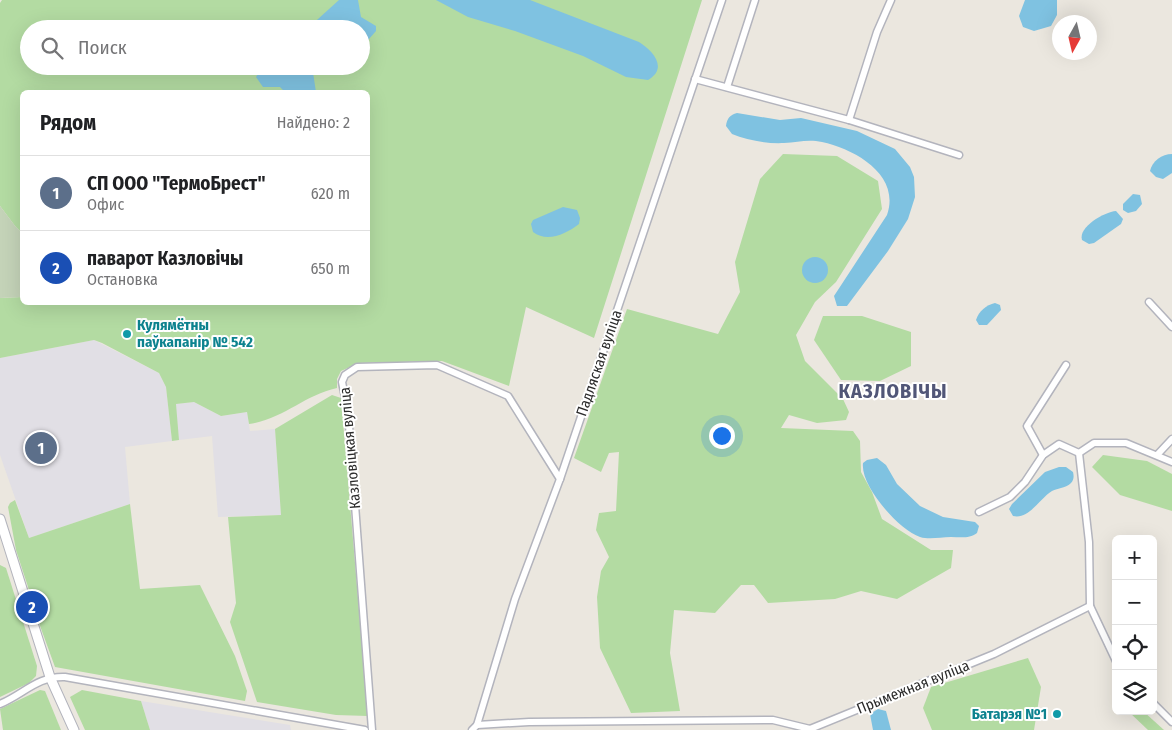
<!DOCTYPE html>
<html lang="ru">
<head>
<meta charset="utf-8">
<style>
  body { margin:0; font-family:"Fira Sans Condensed",sans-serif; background:#f2f2f2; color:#202124 }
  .controls { position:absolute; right:15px; bottom:15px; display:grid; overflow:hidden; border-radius:8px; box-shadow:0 5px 20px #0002 }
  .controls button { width:45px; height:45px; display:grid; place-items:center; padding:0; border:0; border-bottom:1px solid #e0e0e0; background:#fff; color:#202124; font:25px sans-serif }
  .compass { position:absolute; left:1052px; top:15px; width:45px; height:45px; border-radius:50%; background:#fff; box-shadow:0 5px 20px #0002; rotate:188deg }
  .you { position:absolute; left:721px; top:435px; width:18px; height:18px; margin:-12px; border:4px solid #fff; border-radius:50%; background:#1a73e8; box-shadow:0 0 0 8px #1a73e833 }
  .badge { display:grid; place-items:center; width:32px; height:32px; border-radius:50%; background:#5266e5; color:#fff; font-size:16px; font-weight:700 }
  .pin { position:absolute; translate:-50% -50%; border:2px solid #fff; box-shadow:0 1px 5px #0006 }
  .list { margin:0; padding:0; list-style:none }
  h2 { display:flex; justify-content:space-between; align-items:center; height:65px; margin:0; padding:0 20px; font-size:21px }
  h2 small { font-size:16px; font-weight:400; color:#757577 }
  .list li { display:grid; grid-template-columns:32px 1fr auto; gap:15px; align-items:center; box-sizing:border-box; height:75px; padding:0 20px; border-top:1px solid #e0e0e0 }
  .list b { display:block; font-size:19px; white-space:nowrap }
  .list p { margin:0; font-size:16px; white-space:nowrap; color:#757577 }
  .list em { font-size:16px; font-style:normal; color:#757577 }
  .icon { flex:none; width:28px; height:28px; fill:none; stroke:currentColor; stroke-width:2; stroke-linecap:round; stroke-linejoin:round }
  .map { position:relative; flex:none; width:1172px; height:730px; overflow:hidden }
  .search { position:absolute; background:#fff; box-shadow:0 5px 20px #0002; left:20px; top:20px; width:350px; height:55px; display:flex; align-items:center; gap:12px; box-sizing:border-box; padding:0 18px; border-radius:28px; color:#757577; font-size:19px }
  .panel { position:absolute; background:#fff; box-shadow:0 5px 20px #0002; left:20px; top:90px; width:350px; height:215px; border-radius:8px }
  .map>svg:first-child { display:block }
</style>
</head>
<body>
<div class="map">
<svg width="1172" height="730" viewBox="0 0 1172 730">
  <rect width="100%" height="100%" fill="#ebe7df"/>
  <!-- industrial -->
  <g fill="#e1dfe5">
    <path d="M94,340L159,373L166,387L172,441L125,447L130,504L29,538L0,455V358Z"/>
    <path d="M194,402L221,416L247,412L250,431L275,429L281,515L218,517L212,436L179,440L175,404Z"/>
    <path d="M141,701L290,725L291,730H150Z"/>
  </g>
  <!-- green -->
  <g fill="#b3dba2" fill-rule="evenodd">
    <path d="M2,0H702L594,338L526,307L509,386L442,361L359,363L341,371L337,379V388C304,395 284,419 249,424L247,412L221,416L194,402L176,404L179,440L172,441L166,387L159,373L102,343L94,340L0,358V298L22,297V302L40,303L42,305L51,302H368V92H22V233L15,226L0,206V3ZM29,29H361V66H29Z"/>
    <path d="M783,154L837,156L878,181L882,209L836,282L815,302L796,335L805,361L843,399L849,412L846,420L817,423L789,415L781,428L853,431L860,441L861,472L872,492L882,519L931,550H953L951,568L897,599L861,591L835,599L768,603L754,585H741L715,613L674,610L670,653L680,711L631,713L600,648L597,597L601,571L609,557L596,530L599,513L616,511L619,452L609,453L601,472L574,458L627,309L718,334L740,292L735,262L760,179Z"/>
    <path d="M823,316H862L911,332V366L880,381L841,380L814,340Z"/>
    <path d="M332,395L341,398L368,716L336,715L257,702L230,622L236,603L228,517L281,515L275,429Z"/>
    <path d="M1103,455L1147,461L1172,474V511L1120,495L1092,467Z"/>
    <path d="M15,500L29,538L130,504L140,589L200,585L235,656L247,691L245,701L55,667L39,623L37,606L29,590L16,550L8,507L10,503Z"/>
    <path d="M0,565L6,568L37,666L36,676L29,683L0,697Z"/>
    <path d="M1028,658L1041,687L1034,730H932L923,708L931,687Z"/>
    <path d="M40,690L45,691L61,730H3L0,709Z"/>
    <path d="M82,690L141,701L150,730H85L70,697Z"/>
    <path d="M1128,711H1143L1164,730H1148Z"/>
  </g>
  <!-- cemetery -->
  <path fill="#c4d3b8" d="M0,206L15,226L22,233V297L0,298Z"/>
  <!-- water -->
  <g fill="#7fc2e1">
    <path d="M339,0H358L361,17L376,26V31L361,48V29H307Z"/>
    <path d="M436,0H530L639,42C652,50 669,68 648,80L626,77L583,56L515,31L468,17Z"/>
    <path d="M1025,0H1057V15L1051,26L1034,31L1023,27L1019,16Z"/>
    <path d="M263,66H312L316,92H285L280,87H263L256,77Z"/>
    <path d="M737,113L780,120L801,118L857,131L895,149L910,167L914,177L915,197L908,219L888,251L847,306H837L834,296L887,215C901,175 855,149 822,142C809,139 798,142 784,143C767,144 747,140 732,134L726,126C727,118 730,115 737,113Z"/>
    <path d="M1172,154V173L1163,179L1156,177L1150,171C1152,161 1162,154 1172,154Z"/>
    <path d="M1133,194L1140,195L1142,204L1136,211L1128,213L1123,210V204Z"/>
    <path d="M563,207L577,210L580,218L579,224C566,234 547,243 533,232L531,224L533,220Z"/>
    <path d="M1116,211L1123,219L1121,224L1094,243L1089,244L1082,240C1078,227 1104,212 1116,211Z"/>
    <circle cx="815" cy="270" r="13"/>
    <path d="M995,303L1000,305L1001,310L987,325H979L976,320C979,311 986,305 995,303Z"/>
    <path d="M877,458L886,465L897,484L920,506L943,517L975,522L979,526L977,533C969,539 960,537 951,537C940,537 930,540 920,537C899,530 860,486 863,463L867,460Z"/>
    <path d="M1059,467H1066L1073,472C1074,476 1074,480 1071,483C1066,488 1058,488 1052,491C1040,498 1029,520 1013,516L1009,509L1012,504L1045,472Z"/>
    <path d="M878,709L886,711L891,730H873L870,714Z"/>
  </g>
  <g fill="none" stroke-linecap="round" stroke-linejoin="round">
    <defs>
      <g id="street">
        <path d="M695,79L849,120L959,155"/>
        <path d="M727,87L755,0"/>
        <path d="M849,120L877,32L891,0"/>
        <path d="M1149,302L1172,327"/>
        <path d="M1079,453L1089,542L1090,606L1116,661"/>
        <path d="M1079,453L1094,443H1126L1172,462"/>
        <path d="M1158,454L1172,439"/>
        <path d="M1043,455L1027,426L1066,365"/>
        <path d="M979,512L1010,497L1025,482L1043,455L1059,444L1079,453"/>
        <path d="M1153,703L1172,722"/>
        <path d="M0,704C24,694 37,676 65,677L365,730"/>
        <path d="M477,725L515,599L560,479L722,0"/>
        <path d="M372,730L348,412L342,382L345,375L357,367L437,365L508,396L560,479"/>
        <path d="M472,730L477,725L529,722L773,720L810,729L994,654L1090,606"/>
      </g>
      <path id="secondary" d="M0,519L50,677L74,730"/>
    </defs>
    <!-- street casing -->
    <use href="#street" stroke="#b3b4bd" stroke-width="9"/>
    <!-- secondary casing -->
    <use href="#secondary" stroke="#b3b4bd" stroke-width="11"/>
    <!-- street -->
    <use href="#street" stroke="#fff" stroke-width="6"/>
    <!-- secondary -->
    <use href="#secondary" stroke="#fff" stroke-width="9"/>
  </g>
  <!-- markers -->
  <g fill="#0f9aa8" stroke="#fff" stroke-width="2">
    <circle cx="127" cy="334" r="5"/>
    <circle cx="1057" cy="714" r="5"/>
  </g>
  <g text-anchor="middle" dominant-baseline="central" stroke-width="4" stroke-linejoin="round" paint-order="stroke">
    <!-- culture labels -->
    <g font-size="15" font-weight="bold" fill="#0d838f" stroke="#fff" text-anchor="start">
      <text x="137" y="325">Кулямётны<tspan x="137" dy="17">паўкапанір № 542</tspan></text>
      <text x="1047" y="714" text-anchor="end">Батарэя №1</text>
    </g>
    <!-- street labels -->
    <g font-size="15" fill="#2b2b2b" stroke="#fff">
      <text transform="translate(599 363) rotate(-71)">Падляская вуліца</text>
      <text transform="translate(350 448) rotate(-95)">Казловіцкая вуліца</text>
      <text transform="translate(913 687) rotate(-22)">Прымежная вуліца</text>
    </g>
    <!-- district labels -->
    <g font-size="20" font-weight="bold" letter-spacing="1" fill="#515677" stroke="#fff">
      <text x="893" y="391">КАЗЛОВІЧЫ</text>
    </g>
  </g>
</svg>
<div class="controls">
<button>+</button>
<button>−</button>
<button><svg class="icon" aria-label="locate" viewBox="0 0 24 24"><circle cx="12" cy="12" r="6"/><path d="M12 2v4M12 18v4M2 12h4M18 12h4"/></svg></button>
<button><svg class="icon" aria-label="layers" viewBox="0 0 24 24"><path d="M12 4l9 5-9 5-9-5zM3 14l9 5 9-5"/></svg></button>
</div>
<svg class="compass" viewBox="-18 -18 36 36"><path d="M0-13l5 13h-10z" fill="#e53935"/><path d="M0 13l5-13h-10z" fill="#757577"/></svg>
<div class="you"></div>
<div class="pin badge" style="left:41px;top:448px;background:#5c6f8a">1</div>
<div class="pin badge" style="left:32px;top:607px;background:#1a4fb4">2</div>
<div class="search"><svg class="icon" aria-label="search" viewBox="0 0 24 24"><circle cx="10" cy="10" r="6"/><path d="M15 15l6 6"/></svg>Поиск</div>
<section class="panel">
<h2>Рядом<small>Найдено: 2</small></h2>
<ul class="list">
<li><span class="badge" style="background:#5c6f8a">1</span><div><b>СП ООО &quot;ТермоБрест&quot;</b><p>Офис</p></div><em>620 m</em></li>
<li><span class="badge" style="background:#1a4fb4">2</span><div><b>паварот Казловічы</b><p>Остановка</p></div><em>650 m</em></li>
</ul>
</section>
</div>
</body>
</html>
